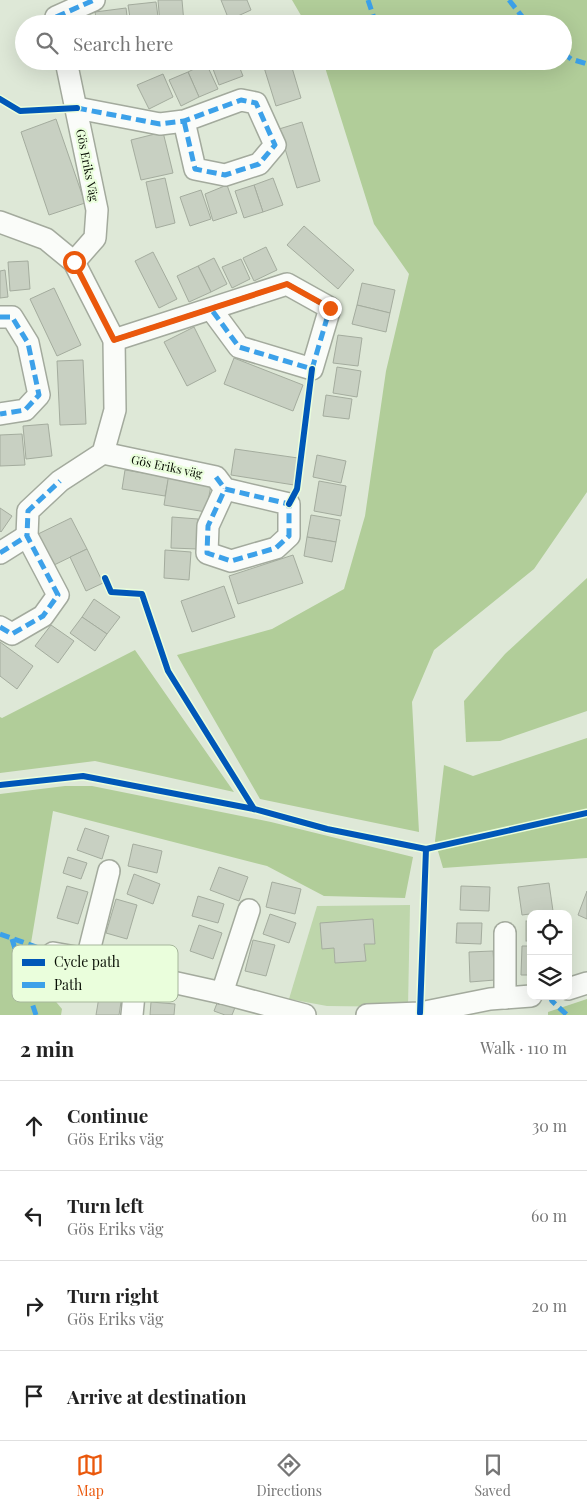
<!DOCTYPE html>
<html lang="en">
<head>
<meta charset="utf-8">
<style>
  body { margin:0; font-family:"Playfair Display",serif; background:#f2f2f2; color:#222 }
  .controls { position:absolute; right:15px; bottom:15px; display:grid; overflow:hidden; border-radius:10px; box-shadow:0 5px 20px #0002 }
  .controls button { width:45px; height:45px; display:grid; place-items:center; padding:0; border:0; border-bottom:1px solid #e0e0e0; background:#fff; color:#222; font:25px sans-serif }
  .stop { position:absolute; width:15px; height:15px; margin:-11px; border:4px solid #ea580c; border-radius:50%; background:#fff }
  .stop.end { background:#ea580c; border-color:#fff; box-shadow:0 1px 5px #0008 }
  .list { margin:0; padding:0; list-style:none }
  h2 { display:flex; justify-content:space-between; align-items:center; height:65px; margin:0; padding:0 20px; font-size:21px }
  h2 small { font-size:16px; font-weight:400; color:#767676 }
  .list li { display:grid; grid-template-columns:32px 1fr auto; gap:15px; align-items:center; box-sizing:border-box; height:90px; padding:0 20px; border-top:1px solid #e0e0e0 }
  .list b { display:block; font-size:19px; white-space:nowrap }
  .list p { margin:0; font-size:16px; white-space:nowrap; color:#767676 }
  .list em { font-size:16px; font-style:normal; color:#767676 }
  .icon { flex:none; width:28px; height:28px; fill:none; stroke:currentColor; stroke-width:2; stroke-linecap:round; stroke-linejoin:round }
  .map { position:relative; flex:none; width:587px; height:1015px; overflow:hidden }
  .search { position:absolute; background:#fff; box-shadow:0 5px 20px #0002; left:15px; right:15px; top:15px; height:55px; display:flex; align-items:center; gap:12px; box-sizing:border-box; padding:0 18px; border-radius:28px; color:#767676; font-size:19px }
  .sheet { height:425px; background:#fff }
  nav { display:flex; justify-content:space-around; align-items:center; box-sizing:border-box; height:70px; border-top:1px solid #e0e0e0; background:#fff; font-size:14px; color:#767676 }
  nav a { display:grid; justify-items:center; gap:2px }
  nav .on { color:#ea580c }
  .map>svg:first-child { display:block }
</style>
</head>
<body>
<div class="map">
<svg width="587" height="1015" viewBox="0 0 587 1015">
  <rect width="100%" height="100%" fill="#dee8d7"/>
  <!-- green -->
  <path fill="#bed6ab" d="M410,905L408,1007L327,1006L289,999L317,906Z"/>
  <!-- forest -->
  <g fill="#b1cd99">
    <path d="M292,0H587V492L534,569L434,650L412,702L419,832L260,799L177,655L272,629L344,589L365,516L386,371L409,274L374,224L323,61H563V24H306Z"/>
    <path d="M587,578V711L500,741L466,742L464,701L505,654Z"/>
    <path d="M135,650L234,792L95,761L0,773V717L2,718Z"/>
    <path d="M587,738V858L443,868L435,841L444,765L473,776Z"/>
    <path d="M65,786H92L271,822L413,857L405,898L324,896L267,866L53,811L27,967L62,1009L61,1015H0V794Z"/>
    <path d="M587,999V1015H548V1012Z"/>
  </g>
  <!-- building -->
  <g fill="#c8d0c2" stroke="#a4ac9e">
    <path d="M158,0H182L184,23L160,24Z"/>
    <path d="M221,0H247L251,10L229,20Z"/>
    <path d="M156,2L159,24H131L128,5Z"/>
    <path d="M126,8L128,24H97L95,12Z"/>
    <path d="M210,61H237L243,76L219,85Z"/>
    <path d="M262,61H290L301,98L276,106Z"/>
    <path d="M206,63L218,89L199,97L188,72Z"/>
    <path d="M188,72L199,97L181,106L169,80Z"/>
    <path d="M163,74L173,97L149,109L137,85Z"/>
    <path d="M56,119L85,203L49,215L21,132Z"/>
    <path d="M302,122L320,181L297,188L279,129Z"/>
    <path d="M163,132L173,173L141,180L131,140Z"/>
    <path d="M165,178L175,223L156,228L146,182Z"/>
    <path d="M273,178L283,205L263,212L254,185Z"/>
    <path d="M227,185L237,213L213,221L205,194Z"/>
    <path d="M254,185L263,212L244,218L235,191Z"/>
    <path d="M201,190L211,219L190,226L180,197Z"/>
    <path d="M304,226L354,270L338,289L287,245Z"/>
    <path d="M266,247L277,270L254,281L243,258Z"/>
    <path d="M153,252L177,299L159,308L135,261Z"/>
    <path d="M214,258L227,284L211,292L198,266Z"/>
    <path d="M241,259L250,279L232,288L222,267Z"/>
    <path d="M28,261L30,289L10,291L8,262Z"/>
    <path d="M198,266L211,292L189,302L177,276Z"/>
    <path d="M5,270L8,297L0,298V271Z"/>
    <path d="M362,283L395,290L390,313L357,305Z"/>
    <path d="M54,288L81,345L57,356L30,299Z"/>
    <path d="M357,305L390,313L386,332L352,324Z"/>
    <path d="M194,327L216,371L187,386L164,342Z"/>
    <path d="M338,335L362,338L358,366L333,363Z"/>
    <path d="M234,358L303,385L293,411L224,384Z"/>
    <path d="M83,360L86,424L60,425L57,361Z"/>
    <path d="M337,367L361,371L357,397L333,393Z"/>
    <path d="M326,395L352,399L349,419L323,416Z"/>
    <path d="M48,424L52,456L26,459L23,426Z"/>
    <path d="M22,434L25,465L0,466V435Z"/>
    <path d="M235,449L298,458L294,485L231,475Z"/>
    <path d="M317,455L346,461L341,483L313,477Z"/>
    <path d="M125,470L169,477L165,496L122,489Z"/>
    <path d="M169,473L212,480L206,512L164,505Z"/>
    <path d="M319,481L346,486L341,516L314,511Z"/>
    <path d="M0,508L12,516L1,532L0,531Z"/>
    <path d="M311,515L340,520L336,542L307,537Z"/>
    <path d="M172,517L198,519V549L171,548Z"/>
    <path d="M71,518L87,549L52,566L36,535Z"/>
    <path d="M307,537L336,542L332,562L304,556Z"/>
    <path d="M87,549L103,583L86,591L70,557Z"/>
    <path d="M165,550L191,552L189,580L164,578Z"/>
    <path d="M293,555L303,583L238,604L229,576Z"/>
    <path d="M224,586L235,617L192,632L181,601Z"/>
    <path d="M94,599L120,617L107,634L82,617Z"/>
    <path d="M82,617L107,634L95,651L70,633Z"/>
    <path d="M51,625L74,641L58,663L35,646Z"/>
    <path d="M0,642L33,666L17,689L0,676Z"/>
    <path d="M85,828L109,836L102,859L77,850Z"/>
    <path d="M133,844L162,851L157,873L128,866Z"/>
    <path d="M68,857L87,863L81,879L63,873Z"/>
    <path d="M219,867L248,877L239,901L210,890Z"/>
    <path d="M134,874L160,884L153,904L127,894Z"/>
    <path d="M272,882L301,889L295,914L266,907Z"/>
    <path d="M549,883L553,911L522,915L518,887Z"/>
    <path d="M67,886L88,892L78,924L57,918Z"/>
    <path d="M461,886L490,887L489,911L460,910Z"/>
    <path d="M587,891V919L578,915Z"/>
    <path d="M198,896L224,904L218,923L192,916Z"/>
    <path d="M116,899L137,905L127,939L106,933Z"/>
    <path d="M270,914L296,923L289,943L263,934Z"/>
    <path d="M373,919L375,944H364L366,961L335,963L334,948L322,949L320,923Z"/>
    <rect x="526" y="921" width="5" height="20"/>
    <path d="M457,923H482L481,944L456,943Z"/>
    <path d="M199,925L222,933L213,959L190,951Z"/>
    <path d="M253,940L275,945L266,976L245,971Z"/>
    <path d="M522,946H531V975H521Z"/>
    <path d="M493,951L495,980L470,982L469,952Z"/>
    <path d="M101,985L123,989L119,1015H96Z"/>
    <path d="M219,998L236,1005L232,1015H225L214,1011Z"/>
    <path d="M151,1002L175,1004L174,1015H150Z"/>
  </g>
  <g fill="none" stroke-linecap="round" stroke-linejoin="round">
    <defs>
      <g id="minor">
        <path d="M56,17L94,0"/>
        <path d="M66,61L97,210L95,238L74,262"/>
        <path d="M77,108L160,124L184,121L241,100L256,103L275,145L259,164L225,175L195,169L184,121"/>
        <path d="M0,222L46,239L74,262L114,340L115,410L103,453L60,481L28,511L27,536L58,595L43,616L12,634L0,627"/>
        <path d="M0,317H12L28,343L39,395L25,410L0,414"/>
        <path d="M114,340L287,284L330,308L312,369L239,347L211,309"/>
        <path d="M103,453L216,477L225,489L289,504V536L276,548L231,561L207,553L208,526L225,489"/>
        <path d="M0,553L27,536"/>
        <path d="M505,933V998"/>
        <path d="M53,953L87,959L136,974L222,993L305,1015"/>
        <path d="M87,959L109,871"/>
        <path d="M568,989L587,983"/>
        <path d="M222,993L249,910"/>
        <path d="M132,1015L136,974"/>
        <path d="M367,1015L420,1013L490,999L531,996"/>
      </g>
    </defs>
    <!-- minor casing -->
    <use href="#minor" stroke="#a3aa9d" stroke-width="24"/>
    <!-- minor -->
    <use href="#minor" stroke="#fafcf9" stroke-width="21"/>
    <!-- quiet -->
    <g stroke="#3ca1e9" stroke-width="5" stroke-dasharray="10 5" stroke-linecap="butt">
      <path d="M368,0L376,24"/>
      <path d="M509,0L528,24"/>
      <path d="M56,17L94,0"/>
      <path d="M440,24L445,21L454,24"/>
      <path d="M563,53L571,59L587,64"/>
      <path d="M77,108L160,124L184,121L241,100L256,103L275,145L259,164L225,175L195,169L184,121"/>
      <path d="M0,317H12L28,343L39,395L25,410L0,414"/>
      <path d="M114,340L287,284L330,308L312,369L239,347L211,309"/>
      <path d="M216,477L225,489L289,504V536L276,548L231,561L207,553L208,526L225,489"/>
      <path d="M0,553L27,536"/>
      <path d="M0,627L12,634L43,616L58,595L27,536L28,511L60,481"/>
      <path d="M0,934L53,953"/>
      <path d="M12,939L29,994"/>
      <path d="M550,996L552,1001L567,1015"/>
      <path d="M36,1015L29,994L37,967L53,953"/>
    </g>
    <defs>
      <g id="cycleway">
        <path d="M0,99L20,111L77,108"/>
        <path d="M289,504L297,489L312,369"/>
        <path d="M105,578L111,592L142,594L168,671L254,809"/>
        <path d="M0,785L83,776L254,809L327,829L426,849"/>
        <path d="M420,1013L426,849L587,813"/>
      </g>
    </defs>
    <!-- cycleway casing -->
    <use href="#cycleway" stroke="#eafedc" stroke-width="9"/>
    <!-- cycleway -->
    <use href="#cycleway" stroke="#0057b8" stroke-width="6"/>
  </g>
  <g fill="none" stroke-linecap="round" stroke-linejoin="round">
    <!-- route -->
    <path stroke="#ea580c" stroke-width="6" d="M74,262L114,340L287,284L330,308"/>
  </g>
  <g text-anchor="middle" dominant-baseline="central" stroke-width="4.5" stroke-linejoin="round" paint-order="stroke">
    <!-- street labels -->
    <g font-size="12" fill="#080e04" stroke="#eafedc">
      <text transform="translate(88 165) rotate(79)">Gös Eriks Väg</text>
      <text transform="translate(167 466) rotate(12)">Gös Eriks väg</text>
    </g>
  </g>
  <!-- legend -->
  <rect x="12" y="945" width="166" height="57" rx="8" fill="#eafedc" stroke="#a6b69b" stroke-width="1"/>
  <rect x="22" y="959" width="23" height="7" fill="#0057b8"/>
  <rect x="22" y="982" width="23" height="6" fill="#3ca1e9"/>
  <g font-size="14" fill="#080e04">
    <text x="54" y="967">Cycle path</text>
    <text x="54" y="990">Path</text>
  </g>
</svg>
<div class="controls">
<button><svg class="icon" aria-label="locate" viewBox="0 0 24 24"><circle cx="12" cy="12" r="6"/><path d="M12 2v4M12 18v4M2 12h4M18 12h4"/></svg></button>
<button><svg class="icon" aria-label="layers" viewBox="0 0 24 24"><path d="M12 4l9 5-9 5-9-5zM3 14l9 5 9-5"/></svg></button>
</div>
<div class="stop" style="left:74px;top:262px"></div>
<div class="stop end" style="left:330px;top:308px"></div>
<div class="search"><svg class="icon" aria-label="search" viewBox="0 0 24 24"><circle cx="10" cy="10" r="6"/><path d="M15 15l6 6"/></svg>Search here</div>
</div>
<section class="sheet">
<h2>2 min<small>Walk · 110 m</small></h2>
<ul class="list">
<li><svg class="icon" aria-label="ahead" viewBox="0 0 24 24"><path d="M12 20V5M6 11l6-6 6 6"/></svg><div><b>Continue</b><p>Gös Eriks väg</p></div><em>30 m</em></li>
<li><svg class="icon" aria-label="left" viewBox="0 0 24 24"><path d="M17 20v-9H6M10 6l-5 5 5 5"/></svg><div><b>Turn left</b><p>Gös Eriks väg</p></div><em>60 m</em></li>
<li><svg class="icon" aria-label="right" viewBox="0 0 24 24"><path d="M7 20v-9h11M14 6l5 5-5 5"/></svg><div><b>Turn right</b><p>Gös Eriks väg</p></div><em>20 m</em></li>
<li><svg class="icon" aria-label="arrive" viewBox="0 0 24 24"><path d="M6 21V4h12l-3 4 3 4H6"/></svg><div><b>Arrive at destination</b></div></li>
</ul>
</section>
<nav>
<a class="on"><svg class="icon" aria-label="map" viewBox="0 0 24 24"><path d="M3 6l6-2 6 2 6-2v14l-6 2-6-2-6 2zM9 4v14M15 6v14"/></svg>Map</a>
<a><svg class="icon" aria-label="directions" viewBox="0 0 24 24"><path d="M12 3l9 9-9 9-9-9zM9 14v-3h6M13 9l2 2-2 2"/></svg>Directions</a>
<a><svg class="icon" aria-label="saved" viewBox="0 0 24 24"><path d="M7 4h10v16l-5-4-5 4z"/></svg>Saved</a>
</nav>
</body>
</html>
